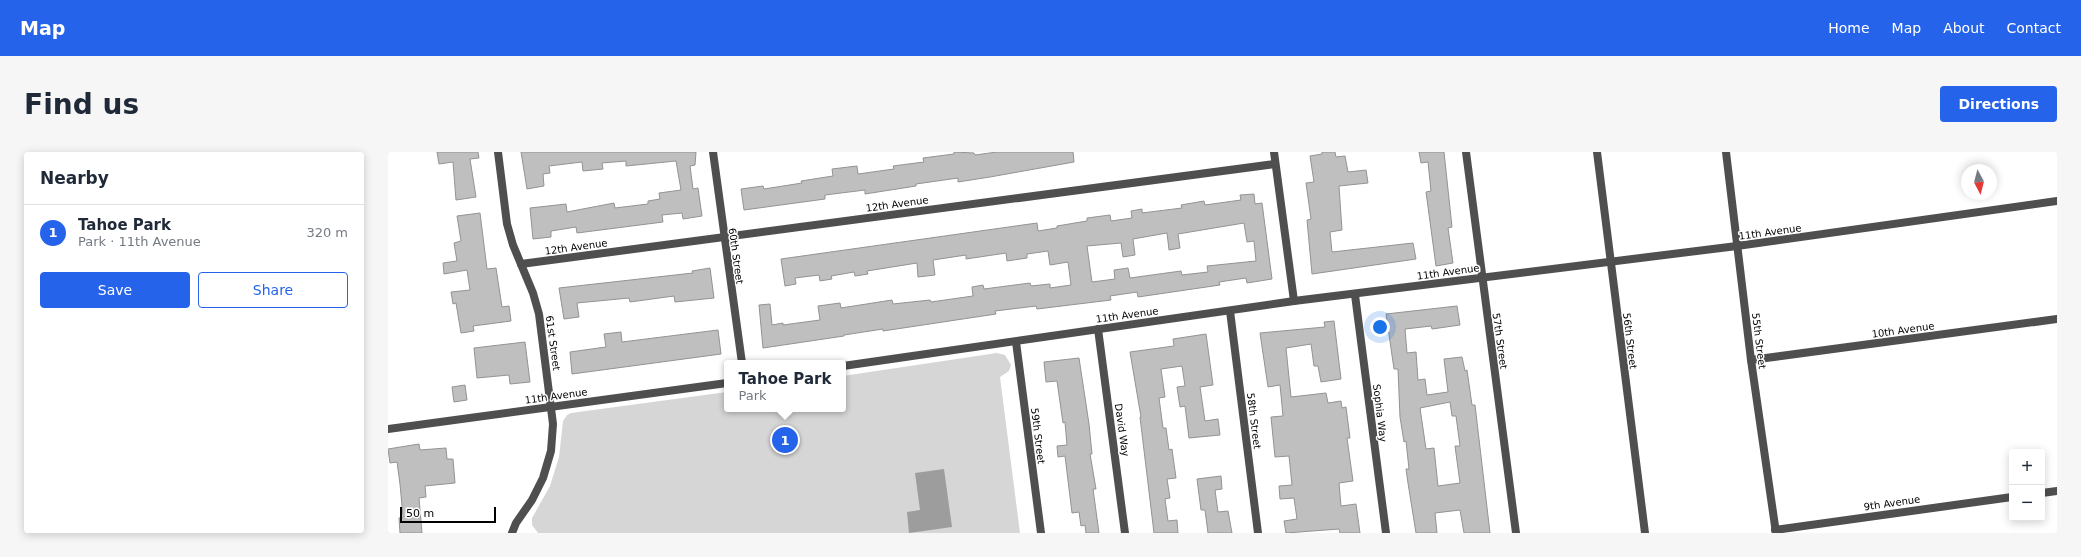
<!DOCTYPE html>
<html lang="en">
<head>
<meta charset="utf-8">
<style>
  body { margin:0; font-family:"DejaVu Sans",sans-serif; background:#f6f6f7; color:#1f2937 }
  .controls { position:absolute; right:12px; bottom:12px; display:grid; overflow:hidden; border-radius:4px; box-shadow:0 2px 10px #0003 }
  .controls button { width:36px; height:36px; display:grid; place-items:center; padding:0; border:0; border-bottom:1px solid #e0e1e3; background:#fff; color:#1f2937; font:20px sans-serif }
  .compass { position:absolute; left:1573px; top:12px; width:36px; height:36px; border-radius:50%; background:#fff; box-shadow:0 2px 10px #0003; rotate:173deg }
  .scale { position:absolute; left:12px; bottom:10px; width:96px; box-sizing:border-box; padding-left:4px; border:2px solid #000; border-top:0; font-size:11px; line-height:14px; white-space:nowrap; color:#000; -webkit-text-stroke:3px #fff; paint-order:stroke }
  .you { position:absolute; left:992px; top:175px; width:14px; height:14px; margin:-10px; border:3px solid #fff; border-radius:50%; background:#1a73e8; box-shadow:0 0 0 6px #1a73e833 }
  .badge { display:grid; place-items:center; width:26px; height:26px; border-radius:50%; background:#2563eb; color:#fff; font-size:13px; font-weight:700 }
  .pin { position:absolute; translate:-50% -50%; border:2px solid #fff; box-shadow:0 1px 4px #0006 }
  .popup { position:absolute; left:336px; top:208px; width:122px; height:52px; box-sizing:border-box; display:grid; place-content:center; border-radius:4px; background:#fff; filter:drop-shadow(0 1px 3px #0005); font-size:13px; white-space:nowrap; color:#747a83 }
  .popup b { font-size:15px; color:#1f2937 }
  .popup::after { content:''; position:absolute; left:50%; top:100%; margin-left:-8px; border:8px solid transparent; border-top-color:#fff }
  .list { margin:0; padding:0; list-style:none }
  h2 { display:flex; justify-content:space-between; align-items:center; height:52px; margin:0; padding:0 16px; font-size:17px }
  h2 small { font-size:13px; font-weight:400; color:#747a83 }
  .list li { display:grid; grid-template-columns:26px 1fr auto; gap:12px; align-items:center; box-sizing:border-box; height:56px; padding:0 16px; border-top:1px solid #e0e1e3 }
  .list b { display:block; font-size:15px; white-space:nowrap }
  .list p { margin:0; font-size:13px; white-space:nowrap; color:#747a83 }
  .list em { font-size:13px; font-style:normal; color:#747a83 }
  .actions { display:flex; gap:8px; padding:12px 16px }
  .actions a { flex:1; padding:9px 0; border:1px solid #2563eb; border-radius:4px; text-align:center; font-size:14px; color:#2563eb }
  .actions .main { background:#2563eb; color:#fff }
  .map { position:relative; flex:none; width:1669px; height:381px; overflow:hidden; border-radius:4px }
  header { display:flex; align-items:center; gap:24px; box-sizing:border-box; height:56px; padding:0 20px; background:#2563eb; color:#fff }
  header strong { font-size:19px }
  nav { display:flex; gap:22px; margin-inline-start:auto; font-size:14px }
  .intro { display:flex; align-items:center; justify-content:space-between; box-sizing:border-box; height:96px; padding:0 24px }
  h1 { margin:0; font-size:28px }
  .button { padding:10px 18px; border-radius:4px; background:#2563eb; color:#fff; font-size:14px; font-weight:700 }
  main { display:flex; gap:24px; padding:0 24px }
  aside { flex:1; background:#fff; border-radius:4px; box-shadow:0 2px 10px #0003 }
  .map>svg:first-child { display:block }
</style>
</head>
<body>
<header>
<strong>Map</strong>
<nav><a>Home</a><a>Map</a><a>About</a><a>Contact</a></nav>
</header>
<div class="intro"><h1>Find us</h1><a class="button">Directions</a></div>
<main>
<aside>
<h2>Nearby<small></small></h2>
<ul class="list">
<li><span class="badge">1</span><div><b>Tahoe Park</b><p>Park · 11th Avenue</p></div><em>320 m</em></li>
</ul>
<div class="actions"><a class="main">Save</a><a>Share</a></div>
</aside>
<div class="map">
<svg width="1669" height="381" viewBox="0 0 1669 381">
  <rect width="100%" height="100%" fill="#fff"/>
  <!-- green -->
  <path fill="#d6d6d6" d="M609,201L617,203L623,213L621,219L612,225L632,381H150L144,373V366L162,334L171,305L175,269L179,263L183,261L339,240V257H455V224Z"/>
  <!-- water -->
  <path fill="#9d9d9d" d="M556,317L564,375L521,381L519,360L532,358L527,321Z"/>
  <!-- building -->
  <g fill="#bfbfbf" stroke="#939393" fill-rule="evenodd">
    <path d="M49,0H90L91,6L82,7L88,45L68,48L65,10L51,12Z"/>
    <path d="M133,0H308L307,13L302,14L305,37L310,36L314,64L295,67L294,61L274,63L275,70L189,81L188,75L163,79V85L145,87L142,56L178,52L179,60L226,51L227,56L260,52V49L272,47L271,41L293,38L288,9L238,14V9L214,11L215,17L195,19L194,10L161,14L162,21L155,22L156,34L139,37Z"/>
    <path d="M566,0L586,1L587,3L609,0H685L686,10L602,25L570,30V26L528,32V34L477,42V38L437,43V47L356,58L353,37L375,34L376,37L414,31L413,29L445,24L444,17L469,14L470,22L506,17L505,14L536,10L535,6L566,2Z"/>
    <path d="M934,0H947L948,5L957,4L960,20L978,18L980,31L951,34L954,78L942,80L944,100L1025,91L1028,107L924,122L919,68L923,67L918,31L926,30L922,4L934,2Z"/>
    <path d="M1031,0H1056L1064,75L1060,76L1065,111L1048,114L1038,40L1043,39L1040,10L1033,11Z"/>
    <path d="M866,42L867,52L874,51L884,127L859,131L858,126L831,130L832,133L750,145L749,140L722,144L723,148L649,157L648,154L607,159L608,162L495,179V177L456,183V184L375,196L371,153L382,152L384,173L395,171V173L432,168L430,154L452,151L453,156L504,148L505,152L542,148L543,150L585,144L584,135L595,133L596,137L642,131L643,134L662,132V136L683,133L680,110L662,113L660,99L639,102V106L619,109L618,101L578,107V103L545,108L547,123L530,125L529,111L479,119L480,122L467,124L466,120L443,124L444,127L432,129L431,123L407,126L408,132L397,134L393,107L649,71L650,79L669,76V74L699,69V66L722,63L723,69L744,66L743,59L754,57V61L794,56L793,53L816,49L817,53L853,48L852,43ZM856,71L859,90L866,89L868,109L819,114L820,120L794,123L793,119L742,126L740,116L726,118L727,127L704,130L699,94L733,91L735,105L747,103L745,87L779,81L781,98L792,96L790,82Z"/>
    <path d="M92,61L99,117L108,116L114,155L121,154L123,169L85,174L86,179L73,181L68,151L65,152L63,140L82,138L79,118L56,122L55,111L69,109L66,91L73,89L69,64Z"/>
    <path d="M322,116L326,146L287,150L286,144L242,150L241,146L189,151L191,165L176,167L171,136L305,121L304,119Z"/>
    <path d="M1069,154L1072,173L1044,177L1043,174L1017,177L1019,201L1028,200L1030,228L1037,227L1039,243L1060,240L1056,207L1074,205L1077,219L1079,218L1084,253H1087L1102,381H1076L1072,358L1047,361L1049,381H1028L1020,331L1018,317H1021L1018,289L1016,290L1012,265L1010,217H1006L998,162ZM1062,250L1064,264H1068L1072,294H1067L1072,331L1050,334L1046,296L1038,297L1032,256Z"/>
    <path d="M946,169L953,227L933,230L930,214H926L923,192L898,196L903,245L938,241L940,251L953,249L954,256L958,255L962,286H959L965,329L951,331L953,354L968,352L972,381H952L951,377L898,381L896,369L909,367L906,346L892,347L891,334L904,333L901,304L887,305L883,265L895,264L892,233L880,235L872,181L937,175L936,170Z"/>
    <path d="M330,178L333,202L184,222L182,200L218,195L216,182L233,180L234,190Z"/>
    <path d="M818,182L825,233L812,235L817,269L830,267L832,283L801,286L797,254L792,255L789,235L797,234L794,214L773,217L777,245L771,246L775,276H778L781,298L784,297L788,326L779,327L782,346L777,347L780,369L789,368L790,381H766L752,265H753L742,200L786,194L785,187Z"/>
    <path d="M137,190L142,230L122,232L121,223L89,226L86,196Z"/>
    <path d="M691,206L701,272L704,302H702L708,337H705L711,381H698L697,373L693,374L691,360L684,361L677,304L670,305L669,294L679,293L677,270L675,271L669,229L658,230L656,210Z"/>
    <path d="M77,233L79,248L66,250L64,235Z"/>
    <path d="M31,292L32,298L58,296L59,307H65L67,331L37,334L38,345L31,346L34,381H12L11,366L15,365L12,332L9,310L2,311L0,297Z"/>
    <path d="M833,324L834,337L827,338L830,360L840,359L844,381H820L817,358H813L809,327Z"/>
  </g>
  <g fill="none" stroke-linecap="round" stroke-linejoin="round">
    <!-- minor -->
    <g stroke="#4f4f4f" stroke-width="8">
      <path d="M110,0L119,72L125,93L145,141L151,162L165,272L163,299L155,326L144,348L128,371L124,381"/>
      <path d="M325,0L354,211"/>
      <path d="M886,0L906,149"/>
      <path d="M1078,0L1128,381"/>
      <path d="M1209,0L1257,381"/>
      <path d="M1338,0L1363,208L1388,381"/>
      <path d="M133,112L887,12"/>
      <path d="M967,143L998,381"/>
      <path d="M842,159L870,381"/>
      <path d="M710,177L737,381"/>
      <path d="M628,190L653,381"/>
      <path d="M1363,208L1669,167"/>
      <path d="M455,214L906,149L1349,94L1669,49"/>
      <path d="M0,277L339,231"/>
      <path d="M1654,341L1669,339"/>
      <path d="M1387,378L1624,345"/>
    </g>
  </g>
  <g text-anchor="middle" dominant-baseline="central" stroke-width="3" stroke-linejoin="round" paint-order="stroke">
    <!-- street labels -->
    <g font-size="10" fill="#000" stroke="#fff">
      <text transform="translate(509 52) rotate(-8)">12th Avenue</text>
      <text transform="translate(1382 80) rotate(-8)">11th Avenue</text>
      <text transform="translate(188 95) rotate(-8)">12th Avenue</text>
      <text transform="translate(348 104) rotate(82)">60th Street</text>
      <text transform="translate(1060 120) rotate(-8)">11th Avenue</text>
      <text transform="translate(739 163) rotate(-8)">11th Avenue</text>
      <text transform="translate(1515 178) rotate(-8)">10th Avenue</text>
      <text transform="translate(1112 189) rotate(82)">57th Street</text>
      <text transform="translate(1242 189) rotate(83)">56th Street</text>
      <text transform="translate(1371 189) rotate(83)">55th Street</text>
      <text transform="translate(165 191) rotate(82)">61st Street</text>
      <text transform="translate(168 244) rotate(-8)">11th Avenue</text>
      <text transform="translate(992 261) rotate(83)">Sophia Way</text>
      <text transform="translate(866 269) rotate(83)">58th Street</text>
      <text transform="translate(734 278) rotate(82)">David Way</text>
      <text transform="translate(650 284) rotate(83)">59th Street</text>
      <text transform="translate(1504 351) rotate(-8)">9th Avenue</text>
    </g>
  </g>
</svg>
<div class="controls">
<button>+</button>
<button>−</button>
</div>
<svg class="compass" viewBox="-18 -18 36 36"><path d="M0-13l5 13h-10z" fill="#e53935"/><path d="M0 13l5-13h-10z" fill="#747a83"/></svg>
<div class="scale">50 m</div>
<div class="you"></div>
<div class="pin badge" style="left:397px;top:288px">1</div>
<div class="popup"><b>Tahoe Park</b>Park</div>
</div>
</main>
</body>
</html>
